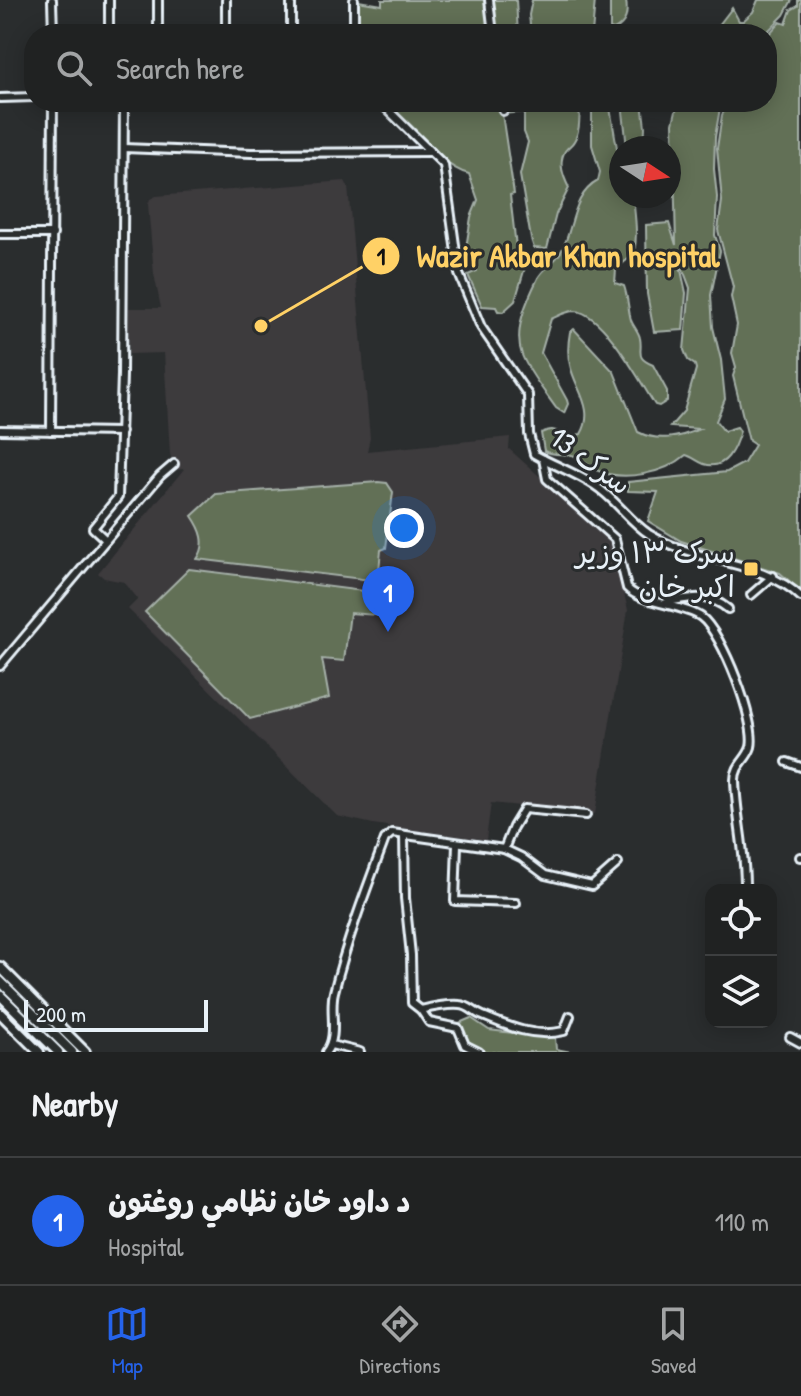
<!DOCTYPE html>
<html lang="en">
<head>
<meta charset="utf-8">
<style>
  body { margin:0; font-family:"Patrick Hand","Playpen Sans Arabic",sans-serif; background:#282a2a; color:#f1f3f6 }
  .controls { position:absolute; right:24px; bottom:24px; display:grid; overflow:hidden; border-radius:16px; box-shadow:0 4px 20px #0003 }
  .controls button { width:72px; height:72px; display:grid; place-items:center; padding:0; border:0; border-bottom:2px solid #3d3f40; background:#202222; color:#f1f3f6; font:40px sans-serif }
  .compass { position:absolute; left:609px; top:136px; width:72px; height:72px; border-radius:50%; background:#202222; box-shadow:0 4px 20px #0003; rotate:102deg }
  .scale { position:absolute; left:24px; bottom:20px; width:184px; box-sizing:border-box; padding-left:8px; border:4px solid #e8f1f8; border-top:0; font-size:22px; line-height:28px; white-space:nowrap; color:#e8f1f8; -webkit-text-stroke:6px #2a2d2e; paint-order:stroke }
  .you { position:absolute; left:404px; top:528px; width:28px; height:28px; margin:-20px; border:6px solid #fff; border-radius:50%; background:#1a73e8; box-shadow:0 0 0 12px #1a73e833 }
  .badge { display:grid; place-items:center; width:52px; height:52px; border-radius:50%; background:#2563eb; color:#fff; font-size:26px; font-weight:700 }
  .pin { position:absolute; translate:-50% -66px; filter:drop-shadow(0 2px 4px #0008) }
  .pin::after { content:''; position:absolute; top:42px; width:28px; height:24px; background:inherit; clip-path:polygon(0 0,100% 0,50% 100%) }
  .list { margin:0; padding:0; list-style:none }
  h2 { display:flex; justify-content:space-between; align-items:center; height:104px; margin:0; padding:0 32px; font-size:34px }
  h2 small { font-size:26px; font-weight:400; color:#a2a4a5 }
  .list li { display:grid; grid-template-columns:52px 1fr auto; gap:24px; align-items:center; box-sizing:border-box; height:128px; padding:0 32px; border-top:2px solid #3d3f40 }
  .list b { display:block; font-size:30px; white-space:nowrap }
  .list p { margin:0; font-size:26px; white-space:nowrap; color:#a2a4a5 }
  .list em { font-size:26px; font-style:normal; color:#a2a4a5 }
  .icon { flex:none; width:44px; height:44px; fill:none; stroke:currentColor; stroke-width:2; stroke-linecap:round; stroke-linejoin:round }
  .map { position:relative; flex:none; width:801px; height:1052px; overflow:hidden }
  .search { position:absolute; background:#202222; box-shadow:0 4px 20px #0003; left:24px; right:24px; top:24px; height:88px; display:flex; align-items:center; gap:20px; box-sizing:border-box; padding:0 28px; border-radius:32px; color:#a2a4a5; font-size:30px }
  .sheet { height:232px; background:#202222 }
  nav { display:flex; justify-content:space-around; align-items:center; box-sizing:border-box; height:112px; border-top:2px solid #3d3f40; background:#202222; font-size:22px; color:#a2a4a5 }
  nav a { display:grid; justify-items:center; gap:4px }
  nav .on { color:#2563eb }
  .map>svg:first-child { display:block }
</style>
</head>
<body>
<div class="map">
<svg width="801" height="1052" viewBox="0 0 801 1052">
  <rect width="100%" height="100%" fill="#2a2d2e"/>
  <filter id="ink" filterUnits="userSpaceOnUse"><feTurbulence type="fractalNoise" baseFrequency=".0125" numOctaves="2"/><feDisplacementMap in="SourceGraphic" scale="16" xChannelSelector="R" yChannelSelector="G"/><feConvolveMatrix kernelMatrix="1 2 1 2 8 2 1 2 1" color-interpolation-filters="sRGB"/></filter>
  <g filter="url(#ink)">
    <!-- built -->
    <path fill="#3d3a3d" d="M345,181L348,187L370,438L367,451L510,437L509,449L611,540L628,610L595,814L491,803L486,840L373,824L337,816L128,609L138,599L124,582L104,578L98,573L184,469L175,470L170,454L164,353L129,354V308H161L154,274L148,205L150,199L156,196Z"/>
    <!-- green -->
    <g fill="#626f57" stroke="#a5b0a8" stroke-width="2">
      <path d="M382,0H516L518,34H358V1L382,5Z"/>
      <path d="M532,0H595L592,34H531L529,15Z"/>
      <path d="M610,0H626C628,14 627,23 614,30L610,29Z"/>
      <path d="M758,0H792L784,15L765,34H712L732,8L739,21H743L753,12Z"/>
      <path d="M798,0H801V591L780,573L681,541L648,521L658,492L628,491V482L727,472L744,463L755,445L749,441L733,376L736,367L732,353L737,325L731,297L733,287L718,230L722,201L717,148L722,115L728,102H767V36L780,22L786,24L791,10L798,6Z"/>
      <path d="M388,102H523L524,112L525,102H580C579,114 581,130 574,141C572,145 568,147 565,151C558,163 563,176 569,188L556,214L547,249L534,248L531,239L520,175L528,142L524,132V112L502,114L514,194L510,195L516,247L526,264L515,301L503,312L498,311L496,307L482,306L468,275L477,271L475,258L464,260L471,217L478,200L469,174C444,169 413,130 394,112Z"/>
      <path d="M592,102H609L621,171V196H633C635,218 638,231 634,254L616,269L615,283L624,286C628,297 628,309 631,320C633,326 639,332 640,338C643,353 634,357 653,365L667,391V401L659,406L655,405C641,383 603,312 575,311C566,311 558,316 551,319L541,353L567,400L568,404L564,413L556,408C545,392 529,373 522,355C513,330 527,300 538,278C544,267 556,262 562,250C574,227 572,195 598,181L600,172L592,145Z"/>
      <path d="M622,102H642L645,127L644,148H627Z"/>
      <path d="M678,102H721L715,137L714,169L717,197L715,235L720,251L711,295L713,327L721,360L725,399L716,421L724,431L737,427L740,431C735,448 726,471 704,464C698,462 693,457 686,455C664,474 623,482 596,470C588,467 583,459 575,456C564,453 554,456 544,451L541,433C557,426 555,433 568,437L581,434C596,409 575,389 570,365C567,354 568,343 570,332L574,329L614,372L638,432C657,442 680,438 699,429L670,427L684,411L696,369L695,365L688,360L684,350L690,288L678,256L686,293L683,330L654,332L647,294L646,225L669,223L676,245L673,123Z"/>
      <path d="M378,482L387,483L393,492L386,548L381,550L378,581L197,559C208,544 201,529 192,516L216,494Z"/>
      <path d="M189,569L379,593L376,615L350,613L344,661L322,659L329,698L250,719L145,612Z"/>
      <path d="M471,1018L489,1030L555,1038L556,1049L571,1052H483L467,1040L459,1023Z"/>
    </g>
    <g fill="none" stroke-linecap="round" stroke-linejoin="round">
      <defs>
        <g id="minor">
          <path d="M52,0L53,34"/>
          <path d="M354,0V34"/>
          <path d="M489,0L493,34"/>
          <path d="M109,34V0"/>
          <path d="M158,34V0"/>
          <path d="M226,34V0"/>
          <path d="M291,34V0"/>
          <path d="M0,98L34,97"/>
          <path d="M380,102L444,165L459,274L481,327L528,395L529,434L534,454C553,465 576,473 594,485C615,498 629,521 649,534C696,563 763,560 801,597"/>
          <path d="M501,102L503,111"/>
          <path d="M124,148L251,153L431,152"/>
          <path d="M0,234H53"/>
          <path d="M0,430L121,432"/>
          <path d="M51,431L53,102"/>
          <path d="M543,459L547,479L615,539L627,588C642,604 682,604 701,617C722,632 757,723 751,747C747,760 735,765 735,780C736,817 746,853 745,890"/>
          <path d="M106,540L93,528L118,497L122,375L124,102"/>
          <path d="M751,595L773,576"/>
          <path d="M667,602C691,598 707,592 728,609"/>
          <path d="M0,666L160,476L174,464"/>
          <path d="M787,762L801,767"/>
          <path d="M404,835L405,898L411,955L412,1003L421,1010L429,1022L458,1028L465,1045L479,1052"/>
          <path d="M457,844L455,901L516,903"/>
          <path d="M504,849L513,827L524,809L586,815"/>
          <path d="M800,857H801"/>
          <path d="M421,1010C433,1007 448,1004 460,1005C469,1005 474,1013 483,1016C509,1027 535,1038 564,1031L570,1016"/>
          <path d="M790,1037L801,1043"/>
          <path d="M331,1045L360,1052"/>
          <path d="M326,1052C339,1036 329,1011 334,992C347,940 366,890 385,839L392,833L504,849L521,857L545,875L592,886L618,863"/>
        </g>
        <g id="major">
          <path d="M0,967L85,1052"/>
          <path d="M0,981L72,1052"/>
          <path d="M0,995L58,1052"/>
          <path d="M0,1013L39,1052"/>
        </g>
      </defs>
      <!-- minor casing -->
      <use href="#minor" stroke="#e8f1f8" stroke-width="12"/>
      <!-- major casing -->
      <use href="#major" stroke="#e8f1f8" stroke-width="14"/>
      <!-- minor -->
      <use href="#minor" stroke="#2a2d2e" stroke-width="6"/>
      <!-- major -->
      <use href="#major" stroke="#2a2d2e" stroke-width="8"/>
    </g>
  </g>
  <!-- markers -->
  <rect fill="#ffd166" stroke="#2a2d2e" stroke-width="3" x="743" y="561" width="16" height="16" rx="4"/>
  <g text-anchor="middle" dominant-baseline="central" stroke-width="6" stroke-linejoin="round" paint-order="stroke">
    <!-- street labels -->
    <g font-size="30" fill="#e8f1f8" stroke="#2a2d2e">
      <text transform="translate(591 460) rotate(36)">سرک 13</text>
    </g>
    <!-- poi labels -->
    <g font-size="30" fill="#e8f1f8" stroke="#2a2d2e" text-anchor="end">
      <text x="735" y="552">سرک ۱۳ وزیر<tspan x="735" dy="34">اکبر خان</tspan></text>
    </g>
  </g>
  <!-- callouts -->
  <path fill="none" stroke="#ffd166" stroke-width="3" d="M261 326L381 256"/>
  <g fill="#ffd166" stroke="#2a2d2e" stroke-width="3">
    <circle cx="261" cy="326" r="8"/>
    <circle cx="381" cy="256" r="20"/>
  </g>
  <g font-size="24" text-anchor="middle" font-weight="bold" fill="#111">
    <text x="381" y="265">1</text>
  </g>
  <g font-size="32" text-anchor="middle" font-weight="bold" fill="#ffd166" stroke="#2a2d2e" stroke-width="6" stroke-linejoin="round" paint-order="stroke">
    <text x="568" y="267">Wazir Akbar Khan hospital</text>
  </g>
</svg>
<div class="controls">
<button><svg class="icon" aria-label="locate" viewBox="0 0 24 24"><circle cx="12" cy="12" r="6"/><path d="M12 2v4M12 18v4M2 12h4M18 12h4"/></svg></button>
<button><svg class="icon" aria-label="layers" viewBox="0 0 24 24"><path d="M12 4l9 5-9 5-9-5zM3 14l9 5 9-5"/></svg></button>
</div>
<svg class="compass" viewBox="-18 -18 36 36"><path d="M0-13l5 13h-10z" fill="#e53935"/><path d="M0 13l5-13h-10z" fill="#a2a4a5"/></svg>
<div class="scale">200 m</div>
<div class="you"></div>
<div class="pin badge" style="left:388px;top:632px">1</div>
<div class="search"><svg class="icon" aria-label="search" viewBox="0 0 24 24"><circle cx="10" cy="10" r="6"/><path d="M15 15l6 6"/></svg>Search here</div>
</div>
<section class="sheet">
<h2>Nearby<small></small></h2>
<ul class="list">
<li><span class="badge">1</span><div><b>د داود خان نظامي روغتون</b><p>Hospital</p></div><em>110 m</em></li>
</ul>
</section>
<nav>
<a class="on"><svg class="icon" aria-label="map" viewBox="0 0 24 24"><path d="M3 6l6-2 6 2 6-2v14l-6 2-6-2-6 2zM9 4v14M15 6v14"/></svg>Map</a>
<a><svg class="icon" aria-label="directions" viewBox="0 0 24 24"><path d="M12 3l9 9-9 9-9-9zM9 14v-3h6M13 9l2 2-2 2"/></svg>Directions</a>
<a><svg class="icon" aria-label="saved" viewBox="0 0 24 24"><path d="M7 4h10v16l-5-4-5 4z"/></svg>Saved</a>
</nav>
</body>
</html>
